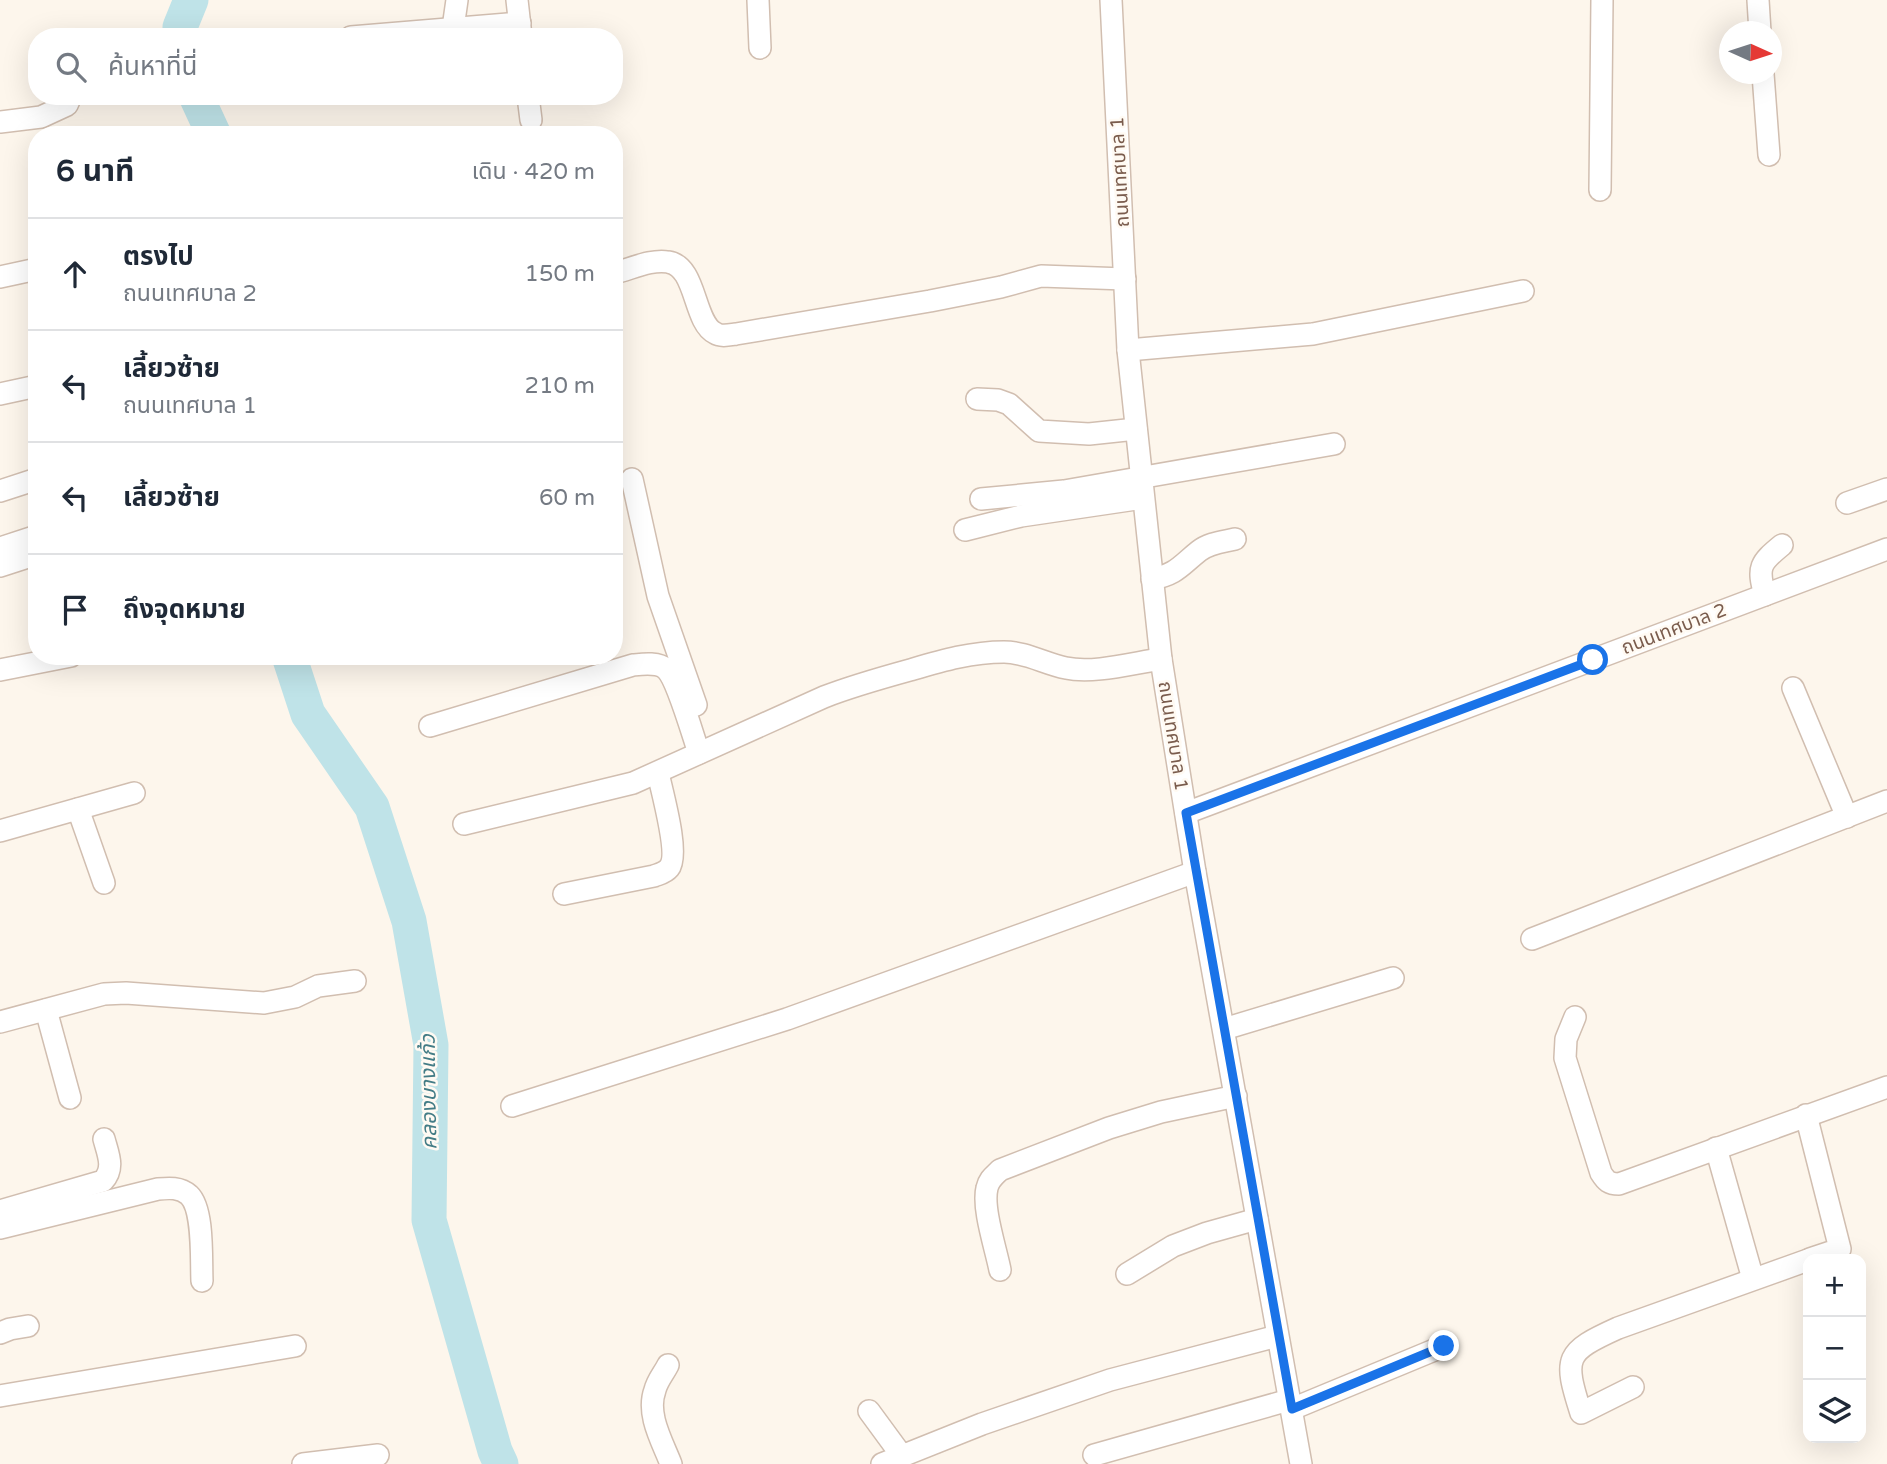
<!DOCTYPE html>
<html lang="th">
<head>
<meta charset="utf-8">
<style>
  body { margin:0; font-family:"Varela Round","Noto Sans Thai",sans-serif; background:#f2f2f3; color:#1f2937 }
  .controls { position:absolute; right:21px; bottom:21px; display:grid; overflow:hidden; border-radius:14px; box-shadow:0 7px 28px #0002 }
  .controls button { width:63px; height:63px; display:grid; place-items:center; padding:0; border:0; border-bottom:2px solid #e0e1e3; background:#fff; color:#1f2937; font:35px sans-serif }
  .compass { position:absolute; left:1719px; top:21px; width:63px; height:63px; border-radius:50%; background:#fff; box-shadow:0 7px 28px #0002; rotate:93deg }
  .stop { position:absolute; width:21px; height:21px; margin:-16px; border:5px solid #1a73e8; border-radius:50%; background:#fff }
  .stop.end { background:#1a73e8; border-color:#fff; box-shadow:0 2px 7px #0008 }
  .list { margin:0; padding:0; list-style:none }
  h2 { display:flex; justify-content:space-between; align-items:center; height:91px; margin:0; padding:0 28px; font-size:30px }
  h2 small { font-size:23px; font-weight:400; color:#747a83 }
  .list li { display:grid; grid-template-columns:46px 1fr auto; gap:21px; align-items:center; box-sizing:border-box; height:112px; padding:0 28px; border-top:2px solid #e0e1e3 }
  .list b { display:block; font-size:26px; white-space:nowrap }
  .list p { margin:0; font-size:23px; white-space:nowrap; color:#747a83 }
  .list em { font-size:23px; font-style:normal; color:#747a83 }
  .icon { flex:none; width:38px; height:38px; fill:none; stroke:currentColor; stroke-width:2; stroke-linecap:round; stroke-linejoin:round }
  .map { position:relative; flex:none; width:1887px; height:1464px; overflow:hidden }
  .search { position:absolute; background:#fff; box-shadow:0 7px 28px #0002; left:28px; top:28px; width:595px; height:77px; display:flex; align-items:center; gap:18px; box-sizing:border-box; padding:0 24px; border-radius:28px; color:#747a83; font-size:26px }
  .panel { position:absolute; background:#fff; box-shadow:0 7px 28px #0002; left:28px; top:126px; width:595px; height:539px; border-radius:28px }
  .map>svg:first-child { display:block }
</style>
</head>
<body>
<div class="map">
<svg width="1887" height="1464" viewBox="0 0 1887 1464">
  <rect width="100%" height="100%" fill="#fdf6ec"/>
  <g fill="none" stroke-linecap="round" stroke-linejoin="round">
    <!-- river -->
    <g stroke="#bfe3e8" stroke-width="35">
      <path d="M181,37L180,27L191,0"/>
      <path d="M196,96L214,135"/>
      <path d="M289,656L308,714L372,807L409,921L431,1045L429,1220L495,1451L501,1464"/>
    </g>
    <defs>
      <g id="minor">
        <path d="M517,0L521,36"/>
        <path d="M758,0L760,48"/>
        <path d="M1111,0L1128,350L1161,659L1195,872L1301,1464"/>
        <path d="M1758,0L1760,32"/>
        <path d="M453,28L457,0"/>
        <path d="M351,37L520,23"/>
        <path d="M1763,74L1769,155"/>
        <path d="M528,96L531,120"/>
        <path d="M0,122L41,117L67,105L71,96"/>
        <path d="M1600,190L1602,0"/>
        <path d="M614,273C631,269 651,259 668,262C697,266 693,322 715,333C721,337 729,335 736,334L930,301L1001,287L1041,276L1125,279"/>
        <path d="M0,277L37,269"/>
        <path d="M1128,350L1313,334L1523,291"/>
        <path d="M0,394L37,386"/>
        <path d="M977,399L998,400L1009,404L1039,431L1089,434L1136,429"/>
        <path d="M632,479L658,596L696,705"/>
        <path d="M0,491L37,479"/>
        <path d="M981,499L1064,491L1334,444"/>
        <path d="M1847,503L1887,489"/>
        <path d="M965,530L1021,516L1143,498"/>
        <path d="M0,548L37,536"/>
        <path d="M0,566L37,554"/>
        <path d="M1152,579C1177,574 1180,566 1199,551C1209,543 1222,542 1235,539"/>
        <path d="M1765,595C1757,567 1760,563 1782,545"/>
        <path d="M0,670L71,656"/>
        <path d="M1793,688L1847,817"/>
        <path d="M430,726L633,665C643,664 658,662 666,669C677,679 693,736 699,753"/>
        <path d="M78,809L104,883"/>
        <path d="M1186,813L1887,549"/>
        <path d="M464,824L633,783L824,697C852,686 881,678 910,670C941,661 971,652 1004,652C1026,652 1045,664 1066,668C1093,674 1133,663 1161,659"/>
        <path d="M0,831L134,793"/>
        <path d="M564,894L654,876C659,874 665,873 669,868C680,855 662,792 658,773"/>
        <path d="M1532,939L1887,801"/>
        <path d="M46,1010L70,1098"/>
        <path d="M1575,1017L1566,1039L1565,1058L1601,1173C1606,1181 1609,1184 1619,1184L1887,1087"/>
        <path d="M0,1022L104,994L126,993L264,1003L295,997L318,986L355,981"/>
        <path d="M1224,1029L1393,978"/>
        <path d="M512,1106L787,1019L1195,872"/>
        <path d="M1806,1115L1840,1249L1810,1259"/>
        <path d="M1716,1148L1753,1279"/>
        <path d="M0,1211L103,1181C115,1168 108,1154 104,1139"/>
        <path d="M0,1228L158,1189C169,1188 180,1187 189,1195C204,1209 201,1260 202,1281"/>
        <path d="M1000,1270C996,1249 982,1208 987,1188C989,1179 994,1176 1000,1170L1109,1128L1161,1112L1236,1096"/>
        <path d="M1127,1274L1173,1246L1207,1233L1257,1219"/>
        <path d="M0,1333L10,1329L28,1326"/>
        <path d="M668,1365C664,1373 657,1381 655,1390C646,1414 662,1441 671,1464"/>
        <path d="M1633,1387L1581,1413C1563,1357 1565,1352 1618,1328L1808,1260"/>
        <path d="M0,1396L295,1346"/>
        <path d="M1292,1409L1444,1346"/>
        <path d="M869,1411L902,1456"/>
        <path d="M1094,1455L1289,1400"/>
        <path d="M303,1464L378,1455"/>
        <path d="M882,1464L982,1424L1110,1380L1277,1336"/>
      </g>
    </defs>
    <!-- minor casing -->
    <use href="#minor" stroke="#d1beb0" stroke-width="24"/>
    <!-- minor -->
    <use href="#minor" stroke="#fff" stroke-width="21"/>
  </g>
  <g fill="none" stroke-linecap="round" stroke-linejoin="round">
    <!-- route -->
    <path stroke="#1a73e8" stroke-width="9" d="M1444,1346L1292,1409L1186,813L1593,660"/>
  </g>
  <g text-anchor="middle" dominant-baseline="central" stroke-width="5" stroke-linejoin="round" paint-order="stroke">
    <!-- street labels -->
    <g font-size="19" fill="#7a5c4d" stroke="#fffaf3">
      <text transform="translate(1120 172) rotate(-93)">ถนนเทศบาล 1</text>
      <text transform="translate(1674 629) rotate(-21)">ถนนเทศบาล 2</text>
      <text transform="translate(1173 736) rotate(81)">ถนนเทศบาล 1</text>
    </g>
    <!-- water labels -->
    <g font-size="21" font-style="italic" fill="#437c86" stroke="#fffaf3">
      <text transform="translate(429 1092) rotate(-91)">คลองบางแก้ว</text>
    </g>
  </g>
</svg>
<div class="controls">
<button>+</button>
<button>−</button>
<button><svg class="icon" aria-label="layers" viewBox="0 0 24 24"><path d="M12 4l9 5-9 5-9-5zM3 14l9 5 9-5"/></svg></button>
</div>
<svg class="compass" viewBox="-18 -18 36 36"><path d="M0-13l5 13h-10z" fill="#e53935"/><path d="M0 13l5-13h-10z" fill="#747a83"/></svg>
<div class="stop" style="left:1593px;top:660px"></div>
<div class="stop end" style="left:1444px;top:1346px"></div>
<div class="search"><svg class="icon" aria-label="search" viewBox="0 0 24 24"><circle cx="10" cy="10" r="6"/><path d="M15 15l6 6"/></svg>ค้นหาที่นี่</div>
<section class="panel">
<h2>6 นาที<small>เดิน · 420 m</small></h2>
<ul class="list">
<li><svg class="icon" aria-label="ahead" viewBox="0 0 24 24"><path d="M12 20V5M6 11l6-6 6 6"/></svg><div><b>ตรงไป</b><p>ถนนเทศบาล 2</p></div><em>150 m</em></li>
<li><svg class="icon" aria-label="left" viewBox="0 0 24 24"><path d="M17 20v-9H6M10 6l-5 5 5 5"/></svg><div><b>เลี้ยวซ้าย</b><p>ถนนเทศบาล 1</p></div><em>210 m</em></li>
<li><svg class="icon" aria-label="left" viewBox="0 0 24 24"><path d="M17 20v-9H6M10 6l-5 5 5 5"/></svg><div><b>เลี้ยวซ้าย</b></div><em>60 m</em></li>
<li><svg class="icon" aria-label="arrive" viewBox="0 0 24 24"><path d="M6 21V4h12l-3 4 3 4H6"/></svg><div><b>ถึงจุดหมาย</b></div></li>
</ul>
</section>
</div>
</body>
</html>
